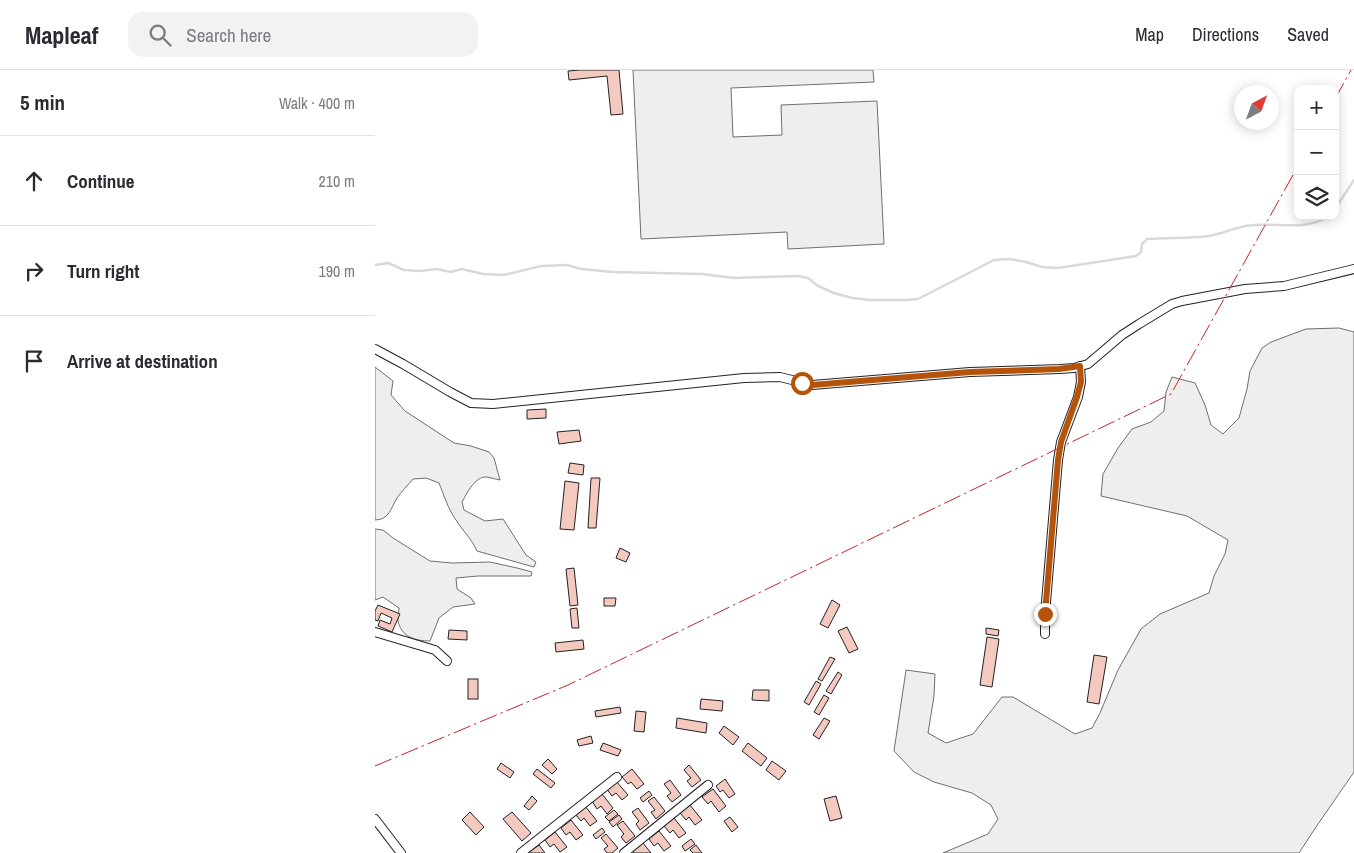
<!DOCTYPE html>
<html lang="en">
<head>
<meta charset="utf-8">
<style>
  body { margin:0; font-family:"Archivo Narrow",sans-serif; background:#f2f2f3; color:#2b2b33 }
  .controls { position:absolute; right:15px; top:15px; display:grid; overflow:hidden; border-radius:10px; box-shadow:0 2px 12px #0003 }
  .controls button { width:45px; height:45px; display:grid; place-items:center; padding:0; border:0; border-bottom:1px solid #e1e1e2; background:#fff; color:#2b2b33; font:25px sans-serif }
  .compass { position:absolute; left:859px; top:15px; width:45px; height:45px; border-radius:50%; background:#fff; box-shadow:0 2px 12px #0003; rotate:41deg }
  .stop { position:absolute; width:15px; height:15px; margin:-11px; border:4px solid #b45309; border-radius:50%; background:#fff }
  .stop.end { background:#b45309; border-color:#fff; box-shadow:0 1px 5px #0008 }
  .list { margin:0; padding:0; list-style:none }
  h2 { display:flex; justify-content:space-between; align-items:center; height:65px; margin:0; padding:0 20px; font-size:21px }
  h2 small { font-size:16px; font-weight:400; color:#7c7c81 }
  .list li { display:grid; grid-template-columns:32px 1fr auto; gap:15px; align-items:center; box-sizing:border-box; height:90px; padding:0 20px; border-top:1px solid #e1e1e2 }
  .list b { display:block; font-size:19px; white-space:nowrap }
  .list em { font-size:16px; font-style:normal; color:#7c7c81 }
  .icon { flex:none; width:28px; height:28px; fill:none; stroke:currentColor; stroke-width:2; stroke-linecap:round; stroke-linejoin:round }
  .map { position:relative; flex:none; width:979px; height:783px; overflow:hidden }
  header { display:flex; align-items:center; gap:30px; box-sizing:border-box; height:70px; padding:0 25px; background:#fff; border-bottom:1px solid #e1e1e2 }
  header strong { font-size:24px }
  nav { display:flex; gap:28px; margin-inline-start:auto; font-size:18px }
  .search { width:350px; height:45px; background:#f2f2f3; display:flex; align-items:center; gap:12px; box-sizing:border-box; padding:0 18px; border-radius:15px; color:#7c7c81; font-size:19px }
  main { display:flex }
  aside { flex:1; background:#fff }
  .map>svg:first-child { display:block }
</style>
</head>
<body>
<header>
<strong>Mapleaf</strong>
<div class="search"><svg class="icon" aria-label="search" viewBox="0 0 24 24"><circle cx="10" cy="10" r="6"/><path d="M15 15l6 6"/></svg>Search here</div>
<nav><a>Map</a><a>Directions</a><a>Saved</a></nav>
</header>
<main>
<aside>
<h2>5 min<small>Walk · 400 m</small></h2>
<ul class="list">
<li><svg class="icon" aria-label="ahead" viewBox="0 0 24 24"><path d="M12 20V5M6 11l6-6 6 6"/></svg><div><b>Continue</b></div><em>210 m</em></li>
<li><svg class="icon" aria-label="right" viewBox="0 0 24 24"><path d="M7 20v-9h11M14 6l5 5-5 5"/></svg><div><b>Turn right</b></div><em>190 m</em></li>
<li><svg class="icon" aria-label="arrive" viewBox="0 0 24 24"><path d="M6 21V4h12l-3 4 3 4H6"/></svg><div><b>Arrive at destination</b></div></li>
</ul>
</aside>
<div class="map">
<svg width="979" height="783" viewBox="0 0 979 783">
  <rect width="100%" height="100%" fill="#fff"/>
  <!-- green -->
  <g fill="#eee" stroke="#6f6f6f">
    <path d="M258,0H498L499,12L356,18L358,67L407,65L406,35L502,31L509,174L413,179L412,162L266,169Z"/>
    <path d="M964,258L979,262V702L941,757L924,783H568L613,764L623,749L616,735L597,723L559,712L539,702L519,681L531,600L560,604L559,626L553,663L571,673L598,664L627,627H638L700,664L717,658L725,643L743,600L766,559L785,544L834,523L839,506L850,484L853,470L812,446L726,426L728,404L743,378L757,359L776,352L789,341L791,322L797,307L820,313L830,335L836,355L848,364L864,348L872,319L875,301L887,278L896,272L931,259Z"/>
    <path d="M0,297L18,311L16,325L30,341L79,373L96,376L114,382L119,388L125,410C121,409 116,408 112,407C100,406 92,423 87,432L89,440L110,451L128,449L151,485L161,492L159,497L102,481C96,468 88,461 81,450C73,439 69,425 64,413L51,408L38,409C33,415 26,422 22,428C16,438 14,450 0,450Z"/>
    <path d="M0,459L8,460L18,468L55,491L77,493L115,492L142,498L157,502L156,506H103L81,508L82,519L96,528L100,534L78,537L64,548L55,571C41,571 26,567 23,551C22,547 24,542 24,538L8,527L0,530Z"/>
  </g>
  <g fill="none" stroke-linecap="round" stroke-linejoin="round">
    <!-- stream -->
    <g stroke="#d9d9d9" stroke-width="2.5">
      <path d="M960,139L979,110"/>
      <path d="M0,195L13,193L29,200L45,201L61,199L76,202L87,199L108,204L129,205L166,196L192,195L206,199L238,202L327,204L359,208L423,206L433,208L443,216L459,223L477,228L495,230H532L543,229L619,190L634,189L651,192L667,197L683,198L761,186L766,182L767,174L772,169C792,167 813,169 834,166C849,163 863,156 879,155C906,153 929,161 955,146"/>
    </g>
  </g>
  <!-- building -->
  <g fill="#f3c9c0" stroke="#222">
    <path d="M205,0H244L248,44L236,45L232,6L194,10L193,1Z"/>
    <path d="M171,339V348L152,349V340Z"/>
    <path d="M204,360L206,371L184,374L182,362Z"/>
    <path d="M195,393L209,395L208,405L193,403Z"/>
    <path d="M216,408H225L221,458H213Z"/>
    <path d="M190,411L204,413L199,460L185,459Z"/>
    <path d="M245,478L255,483L251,492L241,488Z"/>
    <path d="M199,498L203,535L195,536L191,499Z"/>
    <path d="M229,528H241L240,536H229Z"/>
    <path d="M457,530L465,535L453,558L445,554Z"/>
    <path d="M3,535L25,544L17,562L3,556L5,550L15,554L17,548L6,543L3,551L0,550V541Z"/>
    <path d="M202,538L204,558H197L195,539Z"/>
    <path d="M472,557L483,579L474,583L463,561Z"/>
    <path d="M611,558L624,560L623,566L611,564Z"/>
    <path d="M74,560L92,561V570L73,569Z"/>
    <path d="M612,567L624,569L617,617L605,615Z"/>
    <path d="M208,570L209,579L181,582L180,573Z"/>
    <path d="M719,585L732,587L724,634L712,632Z"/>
    <path d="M455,587L460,589L447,611L443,609Z"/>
    <path d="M463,602L467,605L456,624L451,621Z"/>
    <rect x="93" y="609" width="10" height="20"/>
    <path d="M441,611L446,614L434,635L429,632Z"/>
    <path d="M378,620H394V631L377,630Z"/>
    <path d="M449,625L454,628L444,645L439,642Z"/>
    <path d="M326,629L348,631L347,641L325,639Z"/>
    <path d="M245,637L246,643L221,647L220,641Z"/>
    <path d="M261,641L271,642L269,662L259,661Z"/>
    <path d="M302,648L332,653L331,663L301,658Z"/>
    <path d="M449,648L455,651L444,669L438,665Z"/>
    <path d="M349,656L364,667L358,675L344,663Z"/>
    <path d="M216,666L218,673L204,676L202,670Z"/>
    <path d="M228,673L246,680L243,686L225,680Z"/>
    <path d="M373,673L392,688L386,696L367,681Z"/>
    <path d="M173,689L182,699L177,704L167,695Z"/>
    <path d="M397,691L411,701L404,710L391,700Z"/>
    <path d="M126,693L139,702L135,708L122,699Z"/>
    <path d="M314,695L326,710L317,717L312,711L316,708L309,700Z"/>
    <path d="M162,699L180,713L176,718L158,704Z"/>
    <path d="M257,699L269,714L262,719L256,712L253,714L247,707Z"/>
    <path d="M350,709L360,724L354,728L348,720L345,722L341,716Z"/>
    <path d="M295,710L306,725L297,732L292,726L296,723L289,714Z"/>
    <path d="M241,711L253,725L247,730L241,723L237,726L231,718Z"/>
    <path d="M338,719L351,736L344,742L336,731L333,734L327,727Z"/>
    <path d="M274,721L277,725L268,732L265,728Z"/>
    <path d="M227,724L238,738L232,744L226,736L222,739L217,731Z"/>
    <path d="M157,726L162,731L154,740L149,736Z"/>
    <path d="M461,726L467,748L455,751L449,729Z"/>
    <path d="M279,727L290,741L281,749L276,742L280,740L273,731Z"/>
    <path d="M315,735L327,750L320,755L314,747L311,750L305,743Z"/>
    <path d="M210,736L222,751L215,756L209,748L206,751L200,744Z"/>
    <path d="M263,738L274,753L265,760L261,754L264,751L257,742Z"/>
    <path d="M239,740L243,744L234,751L230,747Z"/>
    <path d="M95,742L109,757L101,765L87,750Z"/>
    <path d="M137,742L156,763L147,771L128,749Z"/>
    <path d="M244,745L247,749L238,757L234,752Z"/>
    <path d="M355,747L363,757L357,762L349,751Z"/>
    <path d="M299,748L311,763L304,768L298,760L295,763L289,756Z"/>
    <path d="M196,750L208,765L201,770L195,762L191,765L186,758Z"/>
    <path d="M248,751L260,766L251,773L246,767L249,764L242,755Z"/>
    <path d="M227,758L230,762L221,769L218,765Z"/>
    <path d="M284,761L296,776L289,781L283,773L279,776L274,769Z"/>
    <path d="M180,762L192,777L185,782L179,774L175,777L170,770Z"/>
    <path d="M231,764L243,778L237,783H232L229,779L233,776L226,768Z"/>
    <path d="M316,769L320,774L310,781L307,776Z"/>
    <path d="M268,773L276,783H259L258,781Z"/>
    <path d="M164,775L170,783H153Z"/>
    <path d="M321,775L327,783H318L315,780Z"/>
  </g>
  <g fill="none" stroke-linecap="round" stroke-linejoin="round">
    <defs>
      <g id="minor">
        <path d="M0,279L28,294L75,322L96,333L118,334L369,308L405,307L437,315L595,302L685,299L699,298L713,294L747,265L764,254L797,234L807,231L870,219L909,216L979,199"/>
        <path d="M0,562L60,580L72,591"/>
        <path d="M670,564V544L683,390L686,372L703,327L706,312L705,296"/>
        <path d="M0,749L26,783"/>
        <path d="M146,783L242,707"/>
        <path d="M249,783L333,715"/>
      </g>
    </defs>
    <!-- minor casing -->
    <use href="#minor" stroke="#222" stroke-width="10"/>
    <!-- minor -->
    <use href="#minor" stroke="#fff" stroke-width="8"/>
    <!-- power -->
    <g stroke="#c62828" stroke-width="1" stroke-dasharray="18 4 2.5 4" stroke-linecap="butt">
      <path d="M960,29L976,0"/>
      <path d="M0,696L193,615L796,324L923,96"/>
    </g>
  </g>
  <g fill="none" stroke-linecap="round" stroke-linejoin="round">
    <!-- route -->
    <path stroke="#b45309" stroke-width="6" d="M427,313L437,315L595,302L684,299L705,296L706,312L702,327L686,372L683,390L670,544"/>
  </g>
</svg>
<div class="controls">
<button>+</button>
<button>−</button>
<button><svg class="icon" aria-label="layers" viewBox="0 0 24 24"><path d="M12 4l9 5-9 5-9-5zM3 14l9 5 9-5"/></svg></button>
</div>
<svg class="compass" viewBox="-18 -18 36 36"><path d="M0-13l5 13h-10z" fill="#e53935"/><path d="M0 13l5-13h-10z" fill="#7c7c81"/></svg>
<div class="stop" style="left:427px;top:313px"></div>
<div class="stop end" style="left:670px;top:544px"></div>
</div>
</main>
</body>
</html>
